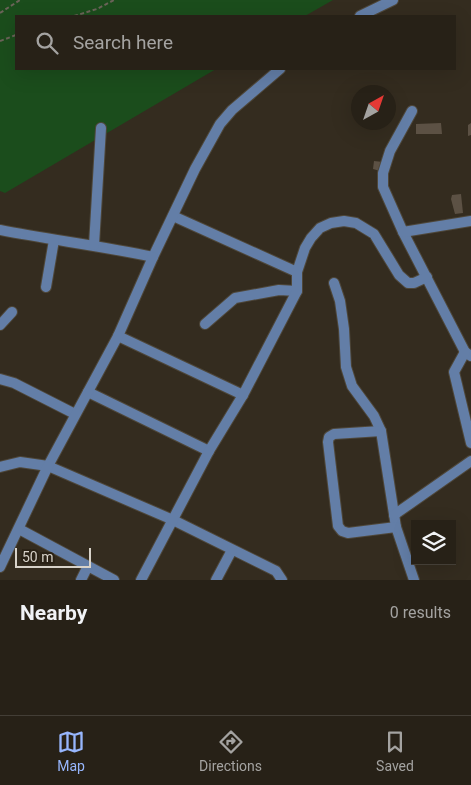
<!DOCTYPE html>
<html lang="en">
<head>
<meta charset="utf-8">
<style>
  body { margin:0; font-family:Roboto,sans-serif; background:#2f2920; color:#f1f3f6 }
  .controls { position:absolute; right:15px; bottom:15px; display:grid; overflow:hidden; border-radius:0px; box-shadow:0 5px 20px #0002 }
  .controls button { width:45px; height:45px; display:grid; place-items:center; padding:0; border:0; border-bottom:1px solid #433e36; background:#272117; color:#f1f3f6; font:25px sans-serif }
  .compass { position:absolute; left:351px; top:85px; width:45px; height:45px; border-radius:50%; background:#272117; box-shadow:0 5px 20px #0002; rotate:40deg }
  .scale { position:absolute; left:15px; bottom:12px; width:76px; box-sizing:border-box; padding-left:5px; border:2px solid #d7d2c9; border-top:0; font-size:14px; line-height:18px; white-space:nowrap; color:#d7d2c9; -webkit-text-stroke:4px #2a2216; paint-order:stroke }
  .list { margin:0; padding:0; list-style:none }
  h2 { display:flex; justify-content:space-between; align-items:center; height:65px; margin:0; padding:0 20px; font-size:21px }
  h2 small { font-size:16px; font-weight:400; color:#a4a3a1 }
  .icon { flex:none; width:28px; height:28px; fill:none; stroke:currentColor; stroke-width:2; stroke-linecap:round; stroke-linejoin:round }
  .map { position:relative; flex:none; width:471px; height:580px; overflow:hidden }
  .search { position:absolute; background:#272117; box-shadow:0 5px 20px #0002; left:15px; right:15px; top:15px; height:55px; display:flex; align-items:center; gap:12px; box-sizing:border-box; padding:0 18px; border-radius:0px; color:#a4a3a1; font-size:19px }
  .sheet { height:135px; background:#272117 }
  nav { display:flex; justify-content:space-around; align-items:center; box-sizing:border-box; height:70px; border-top:1px solid #433e36; background:#272117; font-size:14px; color:#a4a3a1 }
  nav a { display:grid; justify-items:center; gap:2px }
  nav .on { color:#97b6fd }
  .map>svg:first-child { display:block }
</style>
</head>
<body>
<div class="map">
<svg width="471" height="580" viewBox="0 0 471 580">
  <rect width="100%" height="100%" fill="#342c1f"/>
  <!-- green -->
  <path fill="#1b4d1c" d="M0,0H333L305,16H16V69H216L5,193L0,191Z"/>
  <!-- building -->
  <g fill="#5c5144">
    <path d="M441,123L442,134H416V124Z"/>
    <path d="M471,123V135L468,136V125Z"/>
    <path d="M374,161L383,162L380,171L373,169Z"/>
    <path d="M461,194L463,213L455,214L451,199L452,195Z"/>
  </g>
  <g fill="none" stroke-linecap="round" stroke-linejoin="round">
    <defs>
      <g id="street">
        <path d="M360,16L393,0"/>
        <path d="M412,111L390,151L383,173V187L403,232L465,352L471,356"/>
        <path d="M173,216L297,272"/>
        <path d="M0,230C51,240 102,246 153,257L195,169L220,124L232,110L280,69"/>
        <path d="M403,232L471,221"/>
        <path d="M94,245L101,128"/>
        <path d="M334,283L340,301L344,329L346,367L352,386L374,416L381,431L396,527L414,580"/>
        <path d="M46,287L54,240"/>
        <path d="M205,324L235,298L279,290L297,291"/>
        <path d="M0,325L12,312"/>
        <path d="M118,336L243,395"/>
        <path d="M465,352L454,372L471,443"/>
        <path d="M0,379L14,383L75,414"/>
        <path d="M88,392L209,451"/>
        <path d="M381,431L334,434L329,437L328,442L338,526L342,531L348,533L396,527"/>
        <path d="M0,467L20,462L48,466L173,520L276,571L282,580"/>
        <path d="M394,515L471,461"/>
        <path d="M19,529L114,580"/>
        <path d="M0,567L48,466L118,336L153,257"/>
        <path d="M81,580L88,566"/>
        <path d="M141,580L209,451L243,395L297,291V272L305,248L311,238L320,228L331,223L344,221L356,223L374,234L399,275L408,283H414L427,277"/>
        <path d="M216,580L232,550"/>
      </g>
    </defs>
    <!-- street casing -->
    <use href="#street" stroke="#4e473a" stroke-width="12"/>
    <!-- path -->
    <g stroke="#6a6358" stroke-width="2" stroke-dasharray="4 2.5" stroke-linecap="butt">
      <path d="M0,13L20,0"/>
      <path d="M74,16L97,9L114,0"/>
      <path d="M0,41L16,35"/>
    </g>
    <!-- street -->
    <use href="#street" stroke="#637ea7" stroke-width="10"/>
  </g>
</svg>
<div class="controls">
<button><svg class="icon" aria-label="layers" viewBox="0 0 24 24"><path d="M12 4l9 5-9 5-9-5zM3 14l9 5 9-5"/></svg></button>
</div>
<svg class="compass" viewBox="-18 -18 36 36"><path d="M0-13l5 13h-10z" fill="#e53935"/><path d="M0 13l5-13h-10z" fill="#a4a3a1"/></svg>
<div class="scale">50 m</div>
<div class="search"><svg class="icon" aria-label="search" viewBox="0 0 24 24"><circle cx="10" cy="10" r="6"/><path d="M15 15l6 6"/></svg>Search here</div>
</div>
<section class="sheet">
<h2>Nearby<small>0 results</small></h2>
<ul class="list">
</ul>
</section>
<nav>
<a class="on"><svg class="icon" aria-label="map" viewBox="0 0 24 24"><path d="M3 6l6-2 6 2 6-2v14l-6 2-6-2-6 2zM9 4v14M15 6v14"/></svg>Map</a>
<a><svg class="icon" aria-label="directions" viewBox="0 0 24 24"><path d="M12 3l9 9-9 9-9-9zM9 14v-3h6M13 9l2 2-2 2"/></svg>Directions</a>
<a><svg class="icon" aria-label="saved" viewBox="0 0 24 24"><path d="M7 4h10v16l-5-4-5 4z"/></svg>Saved</a>
</nav>
</body>
</html>
